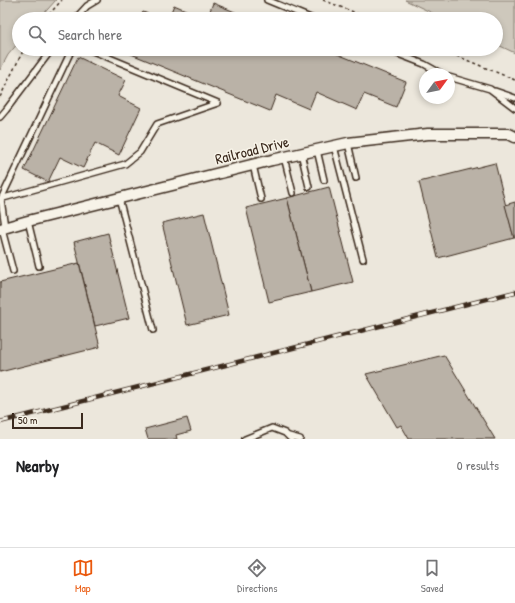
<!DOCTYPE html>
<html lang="en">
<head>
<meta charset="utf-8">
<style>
  body { margin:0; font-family:"Patrick Hand",sans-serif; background:#f6f6f6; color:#202124 }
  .compass { position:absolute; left:419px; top:68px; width:36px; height:36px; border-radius:50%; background:#fff; box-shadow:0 2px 6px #0003; rotate:57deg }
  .scale { position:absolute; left:12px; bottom:10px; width:71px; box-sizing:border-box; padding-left:4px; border:2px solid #3b2a1e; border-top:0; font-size:11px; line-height:14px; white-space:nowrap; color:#3b2a1e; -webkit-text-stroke:3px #f7f3e8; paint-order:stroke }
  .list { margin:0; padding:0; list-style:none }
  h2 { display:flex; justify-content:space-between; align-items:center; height:52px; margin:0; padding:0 16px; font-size:17px }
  h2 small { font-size:13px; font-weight:400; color:#757577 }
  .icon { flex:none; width:22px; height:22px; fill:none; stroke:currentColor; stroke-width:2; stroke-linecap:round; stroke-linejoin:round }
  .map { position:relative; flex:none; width:515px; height:439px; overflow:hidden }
  .search { position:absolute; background:#fff; box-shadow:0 2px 6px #0003; left:12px; right:12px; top:12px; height:44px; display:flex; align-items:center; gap:10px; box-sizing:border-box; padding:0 14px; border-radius:22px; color:#757577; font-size:15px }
  .sheet { height:108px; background:#fff }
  nav { display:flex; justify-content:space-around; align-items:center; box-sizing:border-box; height:56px; border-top:1px solid #e0e0e0; background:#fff; font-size:11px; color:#757577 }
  nav a { display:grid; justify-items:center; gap:2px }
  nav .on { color:#ea580c }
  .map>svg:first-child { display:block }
</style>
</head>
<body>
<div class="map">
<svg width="515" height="439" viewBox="0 0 515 439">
  <rect width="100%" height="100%" fill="#ece7dc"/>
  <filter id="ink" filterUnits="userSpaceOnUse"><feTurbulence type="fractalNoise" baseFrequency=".025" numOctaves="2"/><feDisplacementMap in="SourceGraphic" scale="8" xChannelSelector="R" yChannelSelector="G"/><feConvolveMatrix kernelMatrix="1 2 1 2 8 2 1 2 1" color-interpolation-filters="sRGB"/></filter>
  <g filter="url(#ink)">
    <!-- green -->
    <g fill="#cec8bc" stroke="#84796d">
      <path d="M0,0H56L39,19H19V42L8,55L0,70Z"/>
      <path d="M405,0H515V53L496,44V19H445Z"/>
    </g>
    <!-- building -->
    <g fill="#bab2a7" stroke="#3b2a1e">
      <path d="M213,3L252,19H168L174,5L207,19Z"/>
      <path d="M143,12L161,19H139Z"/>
      <path d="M119,49H325L406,82L396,107L364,94L357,110L316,92L309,109L276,95L270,111Z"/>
      <path d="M78,57L126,80L118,96L141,108L119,155L95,143L83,168L60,157L48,182L24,170Z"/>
      <path d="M495,163L514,238L438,258L419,182Z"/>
      <path d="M329,187L353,282L311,292L287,198Z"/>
      <path d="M287,198L311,292L269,302L246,208Z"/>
      <path d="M515,202V238H514L505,205Z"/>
      <path d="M204,213L229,315L187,325L162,223Z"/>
      <path d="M108,233L129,318L95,326L74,242Z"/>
      <path d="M79,263L100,347L0,372V282Z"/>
      <path d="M444,355L495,439H409L401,425L397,427L366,374Z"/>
      <path d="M187,418L191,431L176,435L177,439H148L145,429Z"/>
    </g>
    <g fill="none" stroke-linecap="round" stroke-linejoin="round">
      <defs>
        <g id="lane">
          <path d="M267,0L313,19"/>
          <path d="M75,19L87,6L97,0"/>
          <path d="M385,49L424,64L442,74"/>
          <path d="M449,77L490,89L515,108"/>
          <path d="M495,91L515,98"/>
          <path d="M0,117L6,110L52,49"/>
          <path d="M348,143L356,178"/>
          <path d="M334,146L363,259"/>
          <path d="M317,150L324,180"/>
          <path d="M301,153L309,187"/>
          <path d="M284,157L293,193"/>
          <path d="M253,165L261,199"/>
          <path d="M119,198L153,330"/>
          <path d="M0,199L125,164L140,152L157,124L218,103L88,49"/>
          <path d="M28,221L39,266"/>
          <path d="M13,271L3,233L5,227L1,199L72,49"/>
          <path d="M289,436L300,439"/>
          <path d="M245,439L272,428L285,433L291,439"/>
        </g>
        <path id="street" d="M0,229L28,221L272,160L348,143L428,134H509L515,137"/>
      </defs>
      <!-- lane casing -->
      <use href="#lane" stroke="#3b2a1e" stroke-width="8"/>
      <!-- street casing -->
      <use href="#street" stroke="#3b2a1e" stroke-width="13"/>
      <!-- path -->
      <g stroke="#3b2a1e" stroke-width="1.5" stroke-dasharray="3 3" stroke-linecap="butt">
        <path d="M323,0L371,19"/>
        <path d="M45,19L62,0"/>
        <path d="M440,49L515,80"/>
        <path d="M0,97L24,49"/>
      </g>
      <!-- lane -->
      <use href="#lane" stroke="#f7f3e8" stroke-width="5"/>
      <!-- street -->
      <use href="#street" stroke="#f7f3e8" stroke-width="10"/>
      <defs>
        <path id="rail" d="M0,422L515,292"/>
      </defs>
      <!-- rail casing -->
      <use href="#rail" stroke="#3b2a1e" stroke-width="4.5"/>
      <!-- rail -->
      <use href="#rail" stroke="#f7f3e8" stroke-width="3" stroke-dasharray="9" stroke-linecap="butt"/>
    </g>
  </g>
  <g text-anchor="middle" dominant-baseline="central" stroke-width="3" stroke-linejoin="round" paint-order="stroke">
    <!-- street labels -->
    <g font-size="15" fill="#3b2a1e" stroke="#f7f3e8">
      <text transform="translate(252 150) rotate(-14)">Railroad Drive</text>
    </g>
  </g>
</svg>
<svg class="compass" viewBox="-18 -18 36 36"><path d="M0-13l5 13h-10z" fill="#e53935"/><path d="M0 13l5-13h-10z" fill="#757577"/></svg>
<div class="scale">50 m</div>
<div class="search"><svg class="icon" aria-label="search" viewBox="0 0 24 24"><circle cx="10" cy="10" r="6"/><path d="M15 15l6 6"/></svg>Search here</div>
</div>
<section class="sheet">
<h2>Nearby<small>0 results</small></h2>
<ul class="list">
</ul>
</section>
<nav>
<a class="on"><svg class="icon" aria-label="map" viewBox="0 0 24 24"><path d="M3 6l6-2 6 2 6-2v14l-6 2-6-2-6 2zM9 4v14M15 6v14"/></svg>Map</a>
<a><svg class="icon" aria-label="directions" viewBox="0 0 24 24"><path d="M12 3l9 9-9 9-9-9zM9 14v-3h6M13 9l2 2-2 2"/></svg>Directions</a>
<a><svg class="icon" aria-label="saved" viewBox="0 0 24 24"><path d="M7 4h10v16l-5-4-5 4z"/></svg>Saved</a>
</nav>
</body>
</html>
